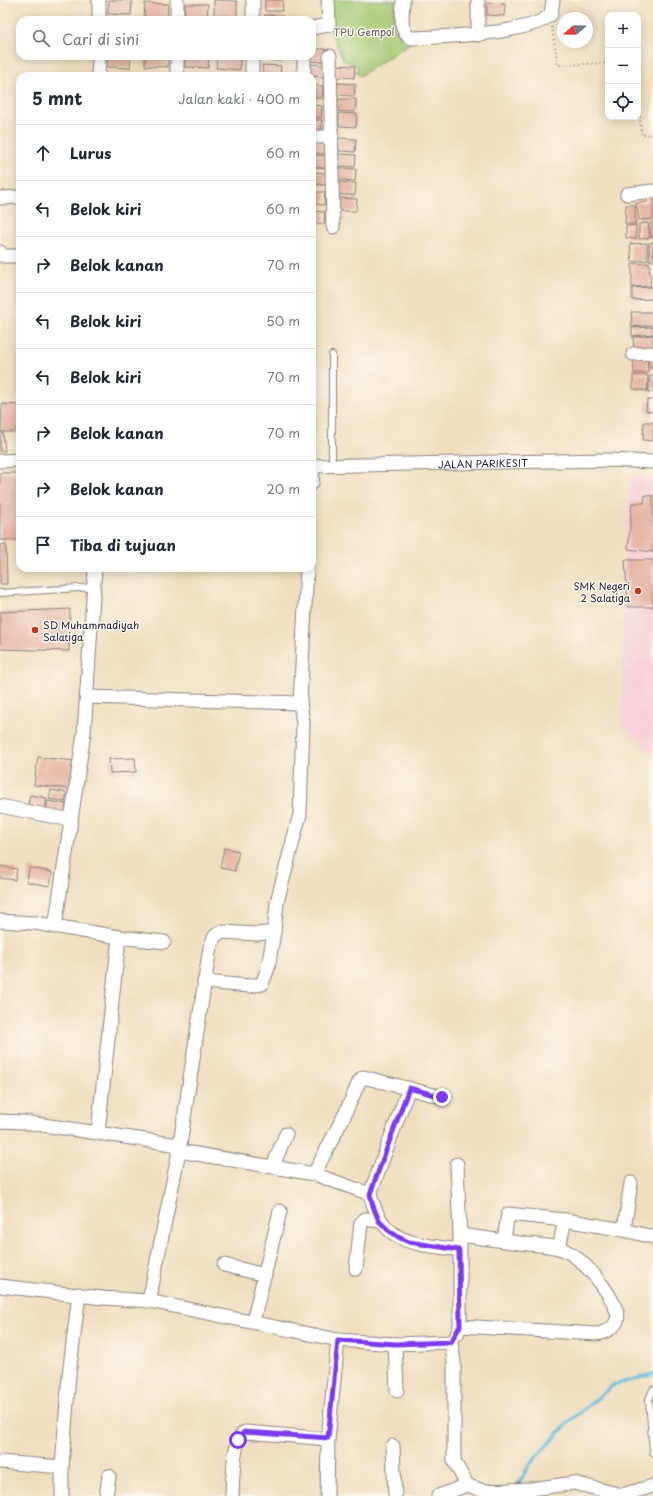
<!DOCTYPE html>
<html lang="id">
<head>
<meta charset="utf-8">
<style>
  body { margin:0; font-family:"Playpen Sans",sans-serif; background:#f6f6f7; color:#1f2937 }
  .controls { position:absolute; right:12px; top:12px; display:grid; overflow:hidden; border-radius:8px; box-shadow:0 2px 10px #0003 }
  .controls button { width:36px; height:36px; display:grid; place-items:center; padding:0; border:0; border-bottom:1px solid #e0e1e3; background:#fff; color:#1f2937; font:20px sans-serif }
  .compass { position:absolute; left:557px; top:12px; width:36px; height:36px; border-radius:50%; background:#fff; box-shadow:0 2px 10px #0003; rotate:250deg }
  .stop { position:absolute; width:12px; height:12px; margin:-9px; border:3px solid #7c3aed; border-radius:50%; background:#fff }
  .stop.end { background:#7c3aed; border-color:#fff; box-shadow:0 1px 4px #0008 }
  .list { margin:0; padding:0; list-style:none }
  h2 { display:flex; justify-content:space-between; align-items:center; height:52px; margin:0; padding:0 16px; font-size:17px }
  h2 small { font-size:13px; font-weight:400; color:#747a83 }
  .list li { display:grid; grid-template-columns:26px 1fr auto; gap:12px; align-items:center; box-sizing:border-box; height:56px; padding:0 16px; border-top:1px solid #e0e1e3 }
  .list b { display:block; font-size:15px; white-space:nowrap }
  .list em { font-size:13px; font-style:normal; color:#747a83 }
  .icon { flex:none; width:22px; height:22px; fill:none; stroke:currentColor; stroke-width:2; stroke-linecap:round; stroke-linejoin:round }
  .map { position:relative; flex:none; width:653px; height:1496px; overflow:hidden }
  .search { position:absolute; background:#fff; box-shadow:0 2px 10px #0003; left:16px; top:16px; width:300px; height:44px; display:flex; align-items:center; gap:10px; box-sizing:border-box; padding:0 14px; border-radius:12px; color:#747a83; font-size:15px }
  .panel { position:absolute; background:#fff; box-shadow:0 2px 10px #0003; left:16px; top:72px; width:300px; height:500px; border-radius:12px }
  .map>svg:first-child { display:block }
</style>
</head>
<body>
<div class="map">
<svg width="653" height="1496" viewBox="0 0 653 1496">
  <rect width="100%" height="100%" fill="#fbf7ec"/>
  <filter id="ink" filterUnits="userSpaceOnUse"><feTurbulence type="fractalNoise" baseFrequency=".025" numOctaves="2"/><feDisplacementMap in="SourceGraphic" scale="8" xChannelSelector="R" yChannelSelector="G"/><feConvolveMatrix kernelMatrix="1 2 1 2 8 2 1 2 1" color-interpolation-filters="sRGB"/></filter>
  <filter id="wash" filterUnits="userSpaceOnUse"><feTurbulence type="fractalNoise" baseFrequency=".012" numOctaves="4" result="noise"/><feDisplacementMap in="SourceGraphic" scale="16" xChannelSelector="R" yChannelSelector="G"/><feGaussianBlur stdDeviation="0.9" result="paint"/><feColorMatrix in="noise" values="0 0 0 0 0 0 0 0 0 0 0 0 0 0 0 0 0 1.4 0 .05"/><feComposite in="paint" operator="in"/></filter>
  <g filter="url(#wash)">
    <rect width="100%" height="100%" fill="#f0dfbf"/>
    <!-- built -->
    <path fill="#f6cfd7" d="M630,476H653V755L622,726L623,563Z"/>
    <!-- green -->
    <path fill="#a2c872" stroke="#627556" d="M331,0H395L394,29L410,43L360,76L356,73L358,66L344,61L331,32Z"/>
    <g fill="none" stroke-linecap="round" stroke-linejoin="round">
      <!-- stream -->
      <path stroke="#5ebadc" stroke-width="3.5" d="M517,1487L529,1465L537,1456L570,1421L613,1385L653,1374"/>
    </g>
    <g id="blocks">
      <!-- building -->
      <g fill="#e6b6a4">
        <path d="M109,0H132L131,15L108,14Z"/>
        <path d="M214,0L237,1V17L214,15Z"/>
        <path d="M265,0H283L282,11H265Z"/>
        <path d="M145,3L168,4L167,19L144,18Z"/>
        <path d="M487,3L505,4L504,16L487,15Z"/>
        <path d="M185,4H208L207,20L184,18Z"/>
        <path d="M265,15L283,16V20H265Z"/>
        <path d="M312,49H326L325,62L308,61V56H312Z"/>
        <path d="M108,56H131L130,68L107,67Z"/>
        <path d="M145,56H168V67L145,66Z"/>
        <path d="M186,56H209L208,68L185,67Z"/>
        <path d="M217,56H240V70L216,68Z"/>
        <path d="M264,56H281V61L264,60Z"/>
        <path d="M306,64L325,65L324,77L307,76Z"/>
        <path d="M262,65L281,66L280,76H263Z"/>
        <path d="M336,65L355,66L354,78L337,77Z"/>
        <path d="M337,83L355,84L354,96L337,95Z"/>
        <path d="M312,85L323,86L322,98H312Z"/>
        <path d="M338,99H356L355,112L338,111Z"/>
        <path d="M312,105L322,106L321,118L312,117Z"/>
        <path d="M339,113L357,114L356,127L339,126Z"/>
        <path d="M312,120H322L321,132H312Z"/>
        <path d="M338,138L356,139L355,152L339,151Z"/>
        <path d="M312,141L326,142L325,154L312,153Z"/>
        <path d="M337,154L356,155L355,167L338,166Z"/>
        <path d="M312,155L326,156L325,168L312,167Z"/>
        <path d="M337,168L356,169L355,181L338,180Z"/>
        <path d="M312,172L326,173L325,185L312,184Z"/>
        <path d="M338,182L356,183L355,195H339Z"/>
        <path d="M312,192H325L324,205L312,204Z"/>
        <path d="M647,194H653V219L639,220L636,203L647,202Z"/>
        <path d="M339,198L357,199L356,211H339Z"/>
        <path d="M626,205H635V224H625Z"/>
        <path d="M312,211L325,212L324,224L312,223Z"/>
        <path d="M648,223L650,238L639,239V224Z"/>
        <path d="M650,223H653V238H651Z"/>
        <path d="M636,225V239L626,238V226Z"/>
        <path d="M653,242V261H650L649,243Z"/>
        <path d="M647,243L648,260L632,262L630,244Z"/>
        <path d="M649,263L651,286L632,287V264Z"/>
        <path d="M652,287L653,299L632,300V288Z"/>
        <path d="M631,312H653V325L632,327Z"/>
        <path d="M653,327V334L632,336V328Z"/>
        <path d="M653,335V350L634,352L633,337Z"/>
        <path d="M647,353L648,373H634L633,355Z"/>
        <rect x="649" y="353" width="4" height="15"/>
        <path d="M633,375H648L647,391L633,389Z"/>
        <path d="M650,376H653V392H648Z"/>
        <path d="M647,400H653V412L646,411Z"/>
        <path d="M2,404L20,405V428H15V432H1Z"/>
        <path d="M644,422H653V441L643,440Z"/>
        <path d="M0,433H3L5,451H0Z"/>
        <rect x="0" y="473" width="20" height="67"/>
        <path d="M645,495L653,496V552L628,549L632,503H644Z"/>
        <path d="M6,544L7,584H0V545Z"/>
        <path d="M625,560H653V607H628Z"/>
        <path d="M70,609L69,651L0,649V612Z"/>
        <path d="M38,757L75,761L71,789L34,785Z"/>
        <path d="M135,758L136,772L110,773L109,759Z"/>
        <path d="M51,790L67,793L65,802L49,799Z"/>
        <path d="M30,795L47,798L44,813L27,810Z"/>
        <path d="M48,801L66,804L65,808L70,809L68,817L46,813Z"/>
        <path d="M224,848L239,851L235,871L220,868Z"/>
        <path d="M0,866L17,869L15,880L0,878Z"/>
        <path d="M29,868L52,872L50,886L27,882Z"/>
      </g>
    </g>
  </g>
  <g filter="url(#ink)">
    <use href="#blocks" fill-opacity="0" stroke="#89807d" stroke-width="1"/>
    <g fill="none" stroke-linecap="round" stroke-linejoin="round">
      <defs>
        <g id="service">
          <path d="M332,355V466"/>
          <path d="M0,593L95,587"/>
          <path d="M653,1390L649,1399L653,1452"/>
        </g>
        <g id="minor">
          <path d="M403,0C403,13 398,31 411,38C439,37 534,34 551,14L553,0"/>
          <path d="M478,0V35"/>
          <path d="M99,20V0"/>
          <path d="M177,20V0"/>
          <path d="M253,20V0"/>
          <path d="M312,28L329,25L328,0"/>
          <path d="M330,56L333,227"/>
          <path d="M98,76L99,56"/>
          <path d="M177,76V56"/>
          <path d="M252,76V56"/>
          <path d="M304,76V56"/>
          <path d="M312,137H332"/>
          <path d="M627,194L653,191"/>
          <path d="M0,198L20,197"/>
          <path d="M0,252L3,256H20"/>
          <path d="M633,354L653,353"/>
          <path d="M0,461L20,460"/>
          <path id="s1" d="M312,466L607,460L653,462"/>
          <path d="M312,483L313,466"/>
          <path d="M87,697L300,703"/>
          <path d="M0,806L71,820"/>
          <path d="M0,921L35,923L119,937L164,942"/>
          <path d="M55,927L84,733L95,568"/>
          <path d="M204,982L249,986L262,984L268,968L274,932"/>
          <path d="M409,1088L370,1194C383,1246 415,1243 459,1250"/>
          <path d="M0,1121L23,1122L179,1145"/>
          <path d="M98,1132L119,937"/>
          <path d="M179,1151L314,1174L370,1194"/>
          <path d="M273,1166L286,1134"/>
          <path d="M314,1174L344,1116L359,1082L363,1077L442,1097"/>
          <path d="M565,1220L624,1230L653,1237"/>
          <path d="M624,1230L631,1183"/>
          <path d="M504,1240L508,1214L565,1220L559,1248"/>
          <path d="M224,1265L265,1275"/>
          <path d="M356,1269L361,1223L365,1219L379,1221"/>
          <path d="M0,1286L103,1298L149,1301L338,1340L395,1344L451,1342L454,1361V1461L467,1485L483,1491L531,1489L574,1483L622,1495L653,1486"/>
          <path d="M149,1301L179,1151L210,947L215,936L221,932L257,934L274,932L277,902L300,814L303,722L300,703L307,568"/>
          <path d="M253,1322L280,1211"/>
          <path d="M460,1326L597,1334C607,1332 621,1325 617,1312C610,1291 580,1253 558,1248C548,1245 537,1245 527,1244C505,1241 482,1238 460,1235"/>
          <path d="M457,1334L460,1326V1235L457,1164"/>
          <path d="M395,1344L397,1391"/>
          <path d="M393,1446L395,1496"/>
          <path d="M0,1462L62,1467"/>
          <path d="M62,1496V1467L69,1375L79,1294"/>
          <path d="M106,1496L109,1476"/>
          <path d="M232,1496C233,1481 232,1440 245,1432L328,1439"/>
          <path d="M327,1496L328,1439L338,1340"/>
          <path d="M438,1496L467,1485"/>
        </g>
      </defs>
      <!-- service casing -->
      <use href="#service" stroke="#89807d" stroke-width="8"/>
      <!-- minor casing -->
      <use href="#minor" stroke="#89807d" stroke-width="15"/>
      <!-- path -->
      <g stroke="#89807d" stroke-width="2" stroke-dasharray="1 3" stroke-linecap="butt">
        <path d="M552,27L558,65L608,63"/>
        <path d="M638,105L642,135L653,134"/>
      </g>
      <!-- service -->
      <use href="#service" stroke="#fff" stroke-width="6"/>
      <!-- minor -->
      <use href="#minor" stroke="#fff" stroke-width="13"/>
    </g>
  </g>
  <g fill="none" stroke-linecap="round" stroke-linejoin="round" filter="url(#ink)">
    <!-- route -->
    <path stroke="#7c3aed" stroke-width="5" d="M238,1440L244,1432L328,1438L338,1340L396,1344L451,1342L460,1326L459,1250L409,1242L400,1238L388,1230L379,1221L373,1206L370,1194L409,1088L442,1097"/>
  </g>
  <!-- markers -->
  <g fill="#c8321e" stroke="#fbf7ec" stroke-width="1.5">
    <circle cx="638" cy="591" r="4"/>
    <circle cx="35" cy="630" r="4"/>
  </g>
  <g text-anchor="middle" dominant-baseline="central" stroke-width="3" stroke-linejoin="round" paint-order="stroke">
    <!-- park labels -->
    <g font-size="10" fill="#4f5c4e" stroke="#fbf7ec">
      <text x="364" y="31">TPU Gempol</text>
    </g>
    <!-- street labels -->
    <g font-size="10" fill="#22223b" stroke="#fbf7ec">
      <text stroke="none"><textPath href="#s1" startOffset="171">JALAN PARIKESIT</textPath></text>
    </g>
    <!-- poi labels -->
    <g font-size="10" fill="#22223b" stroke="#fbf7ec" text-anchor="end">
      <text x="630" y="585">SMK Negeri<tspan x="630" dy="12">2 Salatiga</tspan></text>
      <text x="43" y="624" text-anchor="start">SD Muhammadiyah<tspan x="43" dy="12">Salatiga</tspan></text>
    </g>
  </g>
</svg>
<div class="controls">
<button>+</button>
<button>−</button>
<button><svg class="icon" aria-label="locate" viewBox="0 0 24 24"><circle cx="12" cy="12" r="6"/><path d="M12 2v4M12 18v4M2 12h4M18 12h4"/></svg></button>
</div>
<svg class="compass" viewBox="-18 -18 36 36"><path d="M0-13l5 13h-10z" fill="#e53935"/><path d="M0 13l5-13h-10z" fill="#747a83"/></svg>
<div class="stop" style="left:238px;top:1440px"></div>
<div class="stop end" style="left:442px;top:1097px"></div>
<div class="search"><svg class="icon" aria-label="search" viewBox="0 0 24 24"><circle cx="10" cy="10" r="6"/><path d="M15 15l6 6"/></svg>Cari di sini</div>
<section class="panel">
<h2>5 mnt<small>Jalan kaki · 400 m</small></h2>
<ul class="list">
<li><svg class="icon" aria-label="ahead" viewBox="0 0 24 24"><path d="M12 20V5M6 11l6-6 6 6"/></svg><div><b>Lurus</b></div><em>60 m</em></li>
<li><svg class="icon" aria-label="left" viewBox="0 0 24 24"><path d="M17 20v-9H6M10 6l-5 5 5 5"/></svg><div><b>Belok kiri</b></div><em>60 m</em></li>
<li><svg class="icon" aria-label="right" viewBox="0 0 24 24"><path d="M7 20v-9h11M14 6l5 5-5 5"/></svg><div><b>Belok kanan</b></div><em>70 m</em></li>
<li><svg class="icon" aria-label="left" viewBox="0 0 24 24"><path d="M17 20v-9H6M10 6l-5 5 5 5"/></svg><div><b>Belok kiri</b></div><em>50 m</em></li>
<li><svg class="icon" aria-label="left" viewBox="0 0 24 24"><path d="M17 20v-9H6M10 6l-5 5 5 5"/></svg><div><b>Belok kiri</b></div><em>70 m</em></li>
<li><svg class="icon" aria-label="right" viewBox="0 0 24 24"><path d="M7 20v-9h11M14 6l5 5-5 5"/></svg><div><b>Belok kanan</b></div><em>70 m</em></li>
<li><svg class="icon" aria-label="right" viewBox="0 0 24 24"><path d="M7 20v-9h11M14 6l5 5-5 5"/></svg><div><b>Belok kanan</b></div><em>20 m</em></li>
<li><svg class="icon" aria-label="arrive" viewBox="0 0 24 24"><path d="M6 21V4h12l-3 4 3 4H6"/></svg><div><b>Tiba di tujuan</b></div></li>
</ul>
</section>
</div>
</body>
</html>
